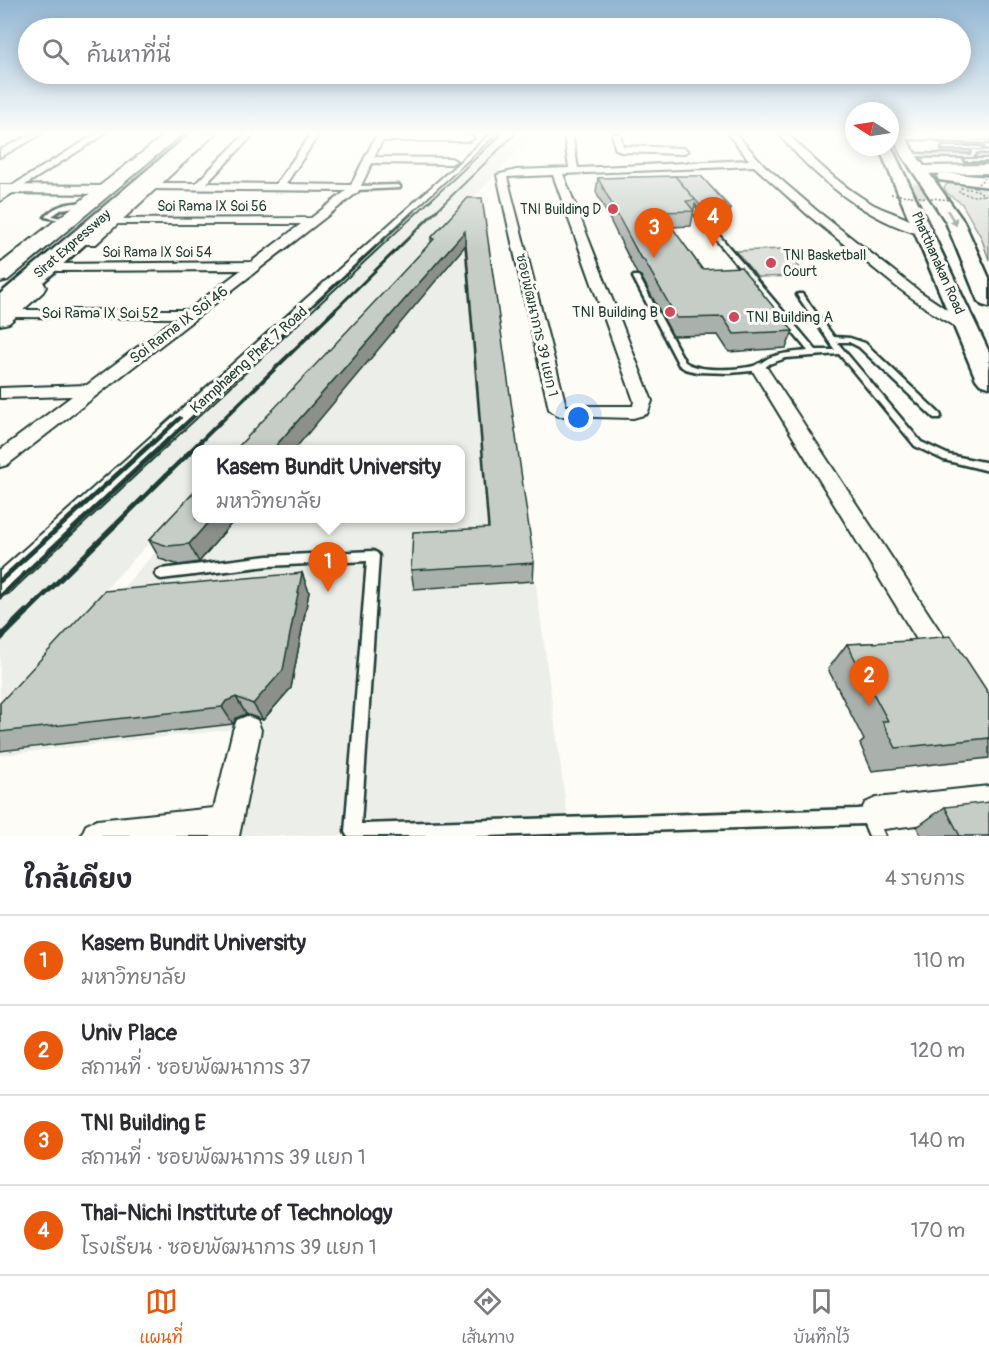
<!DOCTYPE html>
<html lang="th">
<head>
<meta charset="utf-8">
<style>
  body { margin:0; font-family:Pangolin,"Playpen Sans Thai",sans-serif; background:#f2f2f3; color:#2b2b33 }
  .compass { position:absolute; left:845px; top:102px; width:54px; height:54px; border-radius:50%; background:#fff; box-shadow:0 3px 15px #0003; rotate:282deg }
  .you { position:absolute; left:579px; top:418px; width:21px; height:21px; margin:-15px; border:4px solid #fff; border-radius:50%; background:#1a73e8; box-shadow:0 0 0 9px #1a73e833 }
  .badge { display:grid; place-items:center; width:39px; height:39px; border-radius:50%; background:#ea580c; color:#fff; font-size:20px; font-weight:700 }
  .pin { position:absolute; translate:-50% -50px; filter:drop-shadow(0 2px 3px #0008) }
  .pin::after { content:''; position:absolute; top:32px; width:21px; height:18px; background:inherit; clip-path:polygon(0 0,100% 0,50% 100%) }
  .popup { position:absolute; left:192px; top:445px; width:273px; height:78px; box-sizing:border-box; display:grid; place-content:center; border-radius:12px; background:#fff; filter:drop-shadow(0 2px 4px #0005); font-size:20px; white-space:nowrap; color:#7c7c81 }
  .popup b { font-size:22px; color:#2b2b33 }
  .popup::after { content:''; position:absolute; left:50%; top:100%; margin-left:-12px; border:12px solid transparent; border-top-color:#fff }
  .list { margin:0; padding:0; list-style:none }
  h2 { display:flex; justify-content:space-between; align-items:center; height:78px; margin:0; padding:0 24px; font-size:26px }
  h2 small { font-size:20px; font-weight:400; color:#7c7c81 }
  .list li { display:grid; grid-template-columns:39px 1fr auto; gap:18px; align-items:center; box-sizing:border-box; height:90px; padding:0 24px; border-top:2px solid #e1e1e2 }
  .list b { display:block; font-size:22px; white-space:nowrap }
  .list p { margin:0; font-size:20px; white-space:nowrap; color:#7c7c81 }
  .list em { font-size:20px; font-style:normal; color:#7c7c81 }
  .icon { flex:none; width:33px; height:33px; fill:none; stroke:currentColor; stroke-width:2; stroke-linecap:round; stroke-linejoin:round }
  .map { position:relative; flex:none; width:989px; height:836px; overflow:hidden }
  .search { position:absolute; background:#fff; box-shadow:0 3px 15px #0003; left:18px; right:18px; top:18px; height:66px; display:flex; align-items:center; gap:15px; box-sizing:border-box; padding:0 21px; border-radius:33px; color:#7c7c81; font-size:22px }
  .sheet { height:438px; background:#fff }
  nav { display:flex; justify-content:space-around; align-items:center; box-sizing:border-box; height:84px; border-top:2px solid #e1e1e2; background:#fff; font-size:16px; color:#7c7c81 }
  nav a { display:grid; justify-items:center; gap:3px }
  nav .on { color:#ea580c }
  .map>svg:first-child { display:block }
</style>
</head>
<body>
<div class="map">
<svg width="989" height="836" viewBox="0 0 989 836">
  <rect width="100%" height="100%" fill="#fdfcf7"/>
  <filter id="ink" filterUnits="userSpaceOnUse"><feTurbulence type="fractalNoise" baseFrequency=".0167" numOctaves="2"/><feDisplacementMap in="SourceGraphic" scale="12" xChannelSelector="R" yChannelSelector="G"/><feConvolveMatrix kernelMatrix="1 2 1 2 8 2 1 2 1" color-interpolation-filters="sRGB"/></filter>
  <g filter="url(#ink)">
    <!-- built -->
    <g fill="#eceee9">
      <path d="M488,134H534L237,449L196,450V493L0,701V575Z"/>
      <path d="M468,211H485L570,835L239,836L263,726L0,755V722L196,508V518H460V450L250,449Z"/>
    </g>
    <!-- green -->
    <g fill="#dde0db" stroke="#7e8e88" stroke-width="1.5">
      <path d="M958,183L989,188V260L981,237L962,204L947,193L944,188L947,184Z"/>
      <path d="M782,249L808,276L757,277L736,251Z"/>
    </g>
    <g fill="none" stroke-linecap="round" stroke-linejoin="round">
      <!-- secondary-tunnel -->
      <path stroke="#d1d6d0" stroke-width="14" stroke-dasharray="14 8" stroke-linecap="butt" d="M922,199L919,189L922,182L944,177"/>
      <defs>
        <g id="service">
          <path d="M936,139L989,141V143L938,141Z"/>
          <path d="M944,147H981L983,148L981,149H942Z"/>
          <path d="M973,150L989,151V153L977,152L973,157L909,156L907,155L909,154L971,155Z"/>
          <rect x="965" y="159" width="24" height="2"/>
          <path d="M398,185L400,186V188L356,190L353,188L356,186Z"/>
          <path d="M685,200H689L816,350H835L797,295L798,294H802L834,337L850,338L865,343L940,414L941,416L940,418H934L859,347L849,342H837L921,442L949,455L989,463V471L944,460L915,446L839,354L786,358L769,364L762,370L730,373L697,372L685,369L679,365L633,277L634,276H638L639,277L685,362C699,372 737,370 754,366C760,365 765,359 771,357C783,353 796,352 808,351L685,202Z"/>
          <path d="M87,202L90,204L89,205L62,209L52,216L70,220V222L45,217C56,204 71,203 87,202Z"/>
          <path d="M373,551L377,553L379,556L361,824L858,809L873,807L879,809L881,815L878,821L885,836H869L864,824L486,836H347L345,832L367,561L268,566L161,579L157,577L155,574L157,571L161,569L268,556Z"/>
        </g>
        <g id="minor">
          <path d="M32,134H42L0,157V150Z"/>
          <path d="M96,134H105L0,201V193Z"/>
          <path d="M245,134H254L207,183L276,184L311,134H319L286,184L351,185L377,134L470,135L474,138L470,141H382L374,157L451,158L456,161L451,164L372,163L358,192L7,465L0,467V450L72,396L0,398V388L87,385L176,318L6,317L0,315L1,310H188L241,270L58,271L53,270L52,267L53,264L251,262L301,224H110L106,223V219L311,218L346,191L150,189L145,186L150,183H196Z"/>
          <path d="M491,134H500L8,593L0,596V571Z"/>
          <path d="M564,134H572L578,168L749,160L728,134H736L765,166L816,210L919,291L973,327L966,331L961,330L934,314L897,287L808,215L754,166L563,174L652,401L647,414L633,418L558,416L549,409L497,175L516,170L569,168ZM553,175L634,401L633,406H566L507,177Z"/>
          <path d="M612,134H620L623,146L683,148L688,151L683,154L621,152L615,148Z"/>
          <path d="M779,134H788C815,161 840,186 874,205C888,212 920,222 929,231L923,235C866,220 815,178 779,134Z"/>
          <path d="M890,134H989V140L890,139Z"/>
          <path d="M759,363L767,368L951,648L955,657L951,666L942,669L933,666L751,368Z"/>
          <path d="M247,716L257,720L261,730L239,836H81L86,825L97,820L214,808L233,730L237,720Z"/>
          <path d="M989,786V816L876,830L865,825L860,814L865,803L876,798Z"/>
        </g>
        <g id="tertiary">
          <path d="M989,165V173L919,174L913,170L919,166Z"/>
          <path d="M0,185L106,186L113,190L106,194L0,193Z"/>
        </g>
        <g id="secondary">
          <path d="M892,134H904L916,155L964,222L989,278V307L982,305L978,301L946,222L902,155Z"/>
          <path d="M890,144L989,352V387L980,384L976,379L879,147H890Z"/>
          <path d="M944,173L989,177V187L939,180L937,177L939,174Z"/>
        </g>
        <g id="primary">
          <path d="M166,134H182L8,280L0,282V264Z"/>
          <path d="M200,134H215L96,244H82L79,240L82,236Z"/>
          <path d="M35,280L43,282L46,287L43,292L9,323L0,325V305L27,282Z"/>
        </g>
        <path id="motorway" d="M190,134H207L9,313L0,315V294Z"/>
      </defs>
      <!-- service casing -->
      <use href="#service" stroke="#1f3d34" stroke-width="5"/>
      <!-- minor casing -->
      <use href="#minor" stroke="#1f3d34" stroke-width="4"/>
      <!-- tertiary casing -->
      <use href="#tertiary" stroke="#1f3d34" stroke-width="4"/>
      <!-- secondary casing -->
      <use href="#secondary" stroke="#1f3d34" stroke-width="5"/>
      <!-- primary casing -->
      <use href="#primary" stroke="#1f3d34" stroke-width="4"/>
      <!-- motorway casing -->
      <use href="#motorway" stroke="#1f3d34" stroke-width="5"/>
      <!-- path -->
      <path stroke="#1f3d34" stroke-width="1.5" stroke-dasharray="2 2" stroke-linecap="butt" d="M961,188L977,190L985,195L972,196L959,192Z"/>
      <!-- service -->
      <use href="#service" fill="#fdfcf7" fill-rule="evenodd"/>
      <!-- minor -->
      <use href="#minor" fill="#fdfcf7" fill-rule="evenodd"/>
      <!-- tertiary -->
      <use href="#tertiary" fill="#fdfcf7" fill-rule="evenodd"/>
      <!-- secondary -->
      <use href="#secondary" fill="#fdfcf7" fill-rule="evenodd"/>
      <!-- primary -->
      <use href="#primary" fill="#fdfcf7" fill-rule="evenodd"/>
      <!-- motorway -->
      <use href="#motorway" fill="#fdfcf7" fill-rule="evenodd"/>
      <!-- rail-far4 -->
      <g stroke="#1f3d34" stroke-width="2">
        <path d="M414,211L497,134"/>
        <path d="M436,211L515,134"/>
      </g>
      <!-- rail-far3 -->
      <g stroke="#1f3d34" stroke-width="3">
        <path d="M306,312L415,210"/>
        <path d="M333,312L437,210"/>
      </g>
      <!-- rail-far2 -->
      <g stroke="#1f3d34" stroke-width="4">
        <path d="M153,443L180,418"/>
        <path d="M165,443L308,310"/>
        <path d="M199,443L335,310"/>
      </g>
      <!-- rail-far1 -->
      <g stroke="#1f3d34" stroke-width="5">
        <path d="M0,581L154,441"/>
        <path d="M0,597L167,441"/>
        <path d="M25,614L201,441"/>
      </g>
      <!-- rail -->
      <path stroke="#1f3d34" stroke-width="7" d="M0,638L26,612"/>
      <!-- path-bridge -->
      <g stroke="#1f3d34" stroke-width="1.5" stroke-dasharray="2 2" stroke-linecap="butt">
        <path d="M978,184L985,178"/>
        <path d="M891,194L951,200"/>
      </g>
    </g>
    <!-- wall -->
    <g fill="#aab0ab" stroke="#1f3d34" stroke-width="1.5">
      <path d="M701,176L731,209L730,213L704,214L695,204L691,226L671,227L702,269L793,331L786,348L729,352L718,335L673,336L641,276L637,274L596,192L598,178Z"/>
      <path d="M468,198L534,563L533,581L414,589L411,570L488,528L465,246L431,242V238Z"/>
      <path d="M196,519H235L199,562L179,565L160,559L149,540Z"/>
      <path d="M302,573L309,592L291,688L263,720L246,714L236,718L233,724L0,751V703Z"/>
      <path d="M909,640L989,694V758L872,771L860,744L864,740L828,669L847,644L907,642Z"/>
      <path d="M945,807L989,836H921L917,827Z"/>
    </g>
    <!-- shaded-wall -->
    <g fill="#8b908b" stroke="#1f3d34" stroke-width="1.5">
      <path d="M465,231V246L294,450H272Z"/>
      <path d="M211,519H235L199,562L189,544Z"/>
      <path d="M302,573L309,592L291,688L263,720L253,704Z"/>
      <path d="M236,697L246,714L236,718L233,724L222,707L226,701Z"/>
    </g>
    <!-- building -->
    <g fill="#c6cdc7" stroke="#1f3d34" stroke-width="1.5">
      <path d="M675,176L696,200L686,201L694,211L661,212L702,269L741,267L793,331L734,334L723,317L677,318L644,260L640,257L598,178Z"/>
      <path d="M675,176H701L731,209L705,211Z"/>
      <path d="M468,198H482L534,563L411,570L413,532L489,528L465,231L272,450H235L434,239L431,238Z"/>
      <path d="M196,490V519H211L189,544L168,546L149,540Z"/>
      <path d="M302,573L283,670L253,704L236,697L226,701L222,707L0,732V703L104,591Z"/>
      <path d="M951,636L989,694V738L896,748L882,721H888L847,644L910,641L909,640Z"/>
      <path d="M989,802V836H960L945,807Z"/>
    </g>
    <!-- one-way arrows -->
    <defs><path id="oneway-solid" d="M-6-.8H1V-3.2L6.5 0L1 3.2V.8H-6Z" transform="scale(1.5)"/></defs>
    <use fill="#8e9c96" href="#oneway-solid" transform="translate(952 218) rotate(59)"/>
  </g>
  <!-- sky -->
  <linearGradient id="sky" x2="0" y2="1"><stop stop-color="#91b6d2"/><stop offset="0.53" stop-color="#fefefb"/><stop offset="1" stop-color="#fefefb" stop-opacity="0"/></linearGradient>
  <rect width="989" height="251" fill="url(#sky)"/>
  <!-- markers -->
  <g fill="#d1495b" stroke="#fdfcf7" stroke-width="2">
    <circle cx="613" cy="209" r="6"/>
    <circle cx="771" cy="263" r="6"/>
    <circle cx="670" cy="312" r="6"/>
    <circle cx="734" cy="317" r="6"/>
  </g>
  <g text-anchor="middle" dominant-baseline="central" stroke-width="6" stroke-linejoin="round" paint-order="stroke">
    <!-- far-street labels -->
    <g font-size="14" fill="#1f3d34" stroke="#fdfcf7">
      <text x="212" y="206">Soi Rama IX Soi 56</text>
      <text transform="translate(72 244) rotate(-41)">Sirat Expressway</text>
      <text x="157" y="252">Soi Rama IX Soi 54</text>
      <text transform="translate(938 263) rotate(66)">Phatthanakan Road</text>
      <text transform="translate(537 325) rotate(77)">ซอยพัฒนาการ 39 แยก 1</text>
    </g>
    <!-- far-poi labels -->
    <g font-size="14" fill="#1f3d34" stroke="#fdfcf7" text-anchor="end">
      <text x="601" y="209">TNI Building D</text>
      <text x="783" y="255" text-anchor="start">TNI Basketball<tspan x="783" dy="16">Court</tspan></text>
    </g>
    <!-- poi labels -->
    <g font-size="15" fill="#1f3d34" stroke="#fdfcf7" text-anchor="end">
      <text x="658" y="312">TNI Building B</text>
      <text x="746" y="317" text-anchor="start">TNI Building A</text>
    </g>
    <!-- street labels -->
    <g font-size="15" fill="#1f3d34" stroke="#fdfcf7">
      <text x="100" y="313">Soi Rama IX Soi 52</text>
      <text transform="translate(179 325) rotate(-37)">Soi Rama IX Soi 46</text>
      <text transform="translate(249 360) rotate(-42)">Kamphaeng Phet 7 Road</text>
    </g>
  </g>
</svg>
<svg class="compass" viewBox="-18 -18 36 36"><path d="M0-13l5 13h-10z" fill="#e53935"/><path d="M0 13l5-13h-10z" fill="#7c7c81"/></svg>
<div class="you"></div>
<div class="pin badge" style="left:328px;top:592px">1</div>
<div class="popup"><b>Kasem Bundit University</b>มหาวิทยาลัย</div>
<div class="pin badge" style="left:869px;top:706px">2</div>
<div class="pin badge" style="left:654px;top:258px">3</div>
<div class="pin badge" style="left:713px;top:247px">4</div>
<div class="search"><svg class="icon" aria-label="search" viewBox="0 0 24 24"><circle cx="10" cy="10" r="6"/><path d="M15 15l6 6"/></svg>ค้นหาที่นี่</div>
</div>
<section class="sheet">
<h2>ใกล้เคียง<small>4 รายการ</small></h2>
<ul class="list">
<li><span class="badge">1</span><div><b>Kasem Bundit University</b><p>มหาวิทยาลัย</p></div><em>110 m</em></li>
<li><span class="badge">2</span><div><b>Univ Place</b><p>สถานที่ · ซอยพัฒนาการ 37</p></div><em>120 m</em></li>
<li><span class="badge">3</span><div><b>TNI Building E</b><p>สถานที่ · ซอยพัฒนาการ 39 แยก 1</p></div><em>140 m</em></li>
<li><span class="badge">4</span><div><b>Thai-Nichi Institute of Technology</b><p>โรงเรียน · ซอยพัฒนาการ 39 แยก 1</p></div><em>170 m</em></li>
</ul>
</section>
<nav>
<a class="on"><svg class="icon" aria-label="map" viewBox="0 0 24 24"><path d="M3 6l6-2 6 2 6-2v14l-6 2-6-2-6 2zM9 4v14M15 6v14"/></svg>แผนที่</a>
<a><svg class="icon" aria-label="directions" viewBox="0 0 24 24"><path d="M12 3l9 9-9 9-9-9zM9 14v-3h6M13 9l2 2-2 2"/></svg>เส้นทาง</a>
<a><svg class="icon" aria-label="saved" viewBox="0 0 24 24"><path d="M7 4h10v16l-5-4-5 4z"/></svg>บันทึกไว้</a>
</nav>
</body>
</html>
